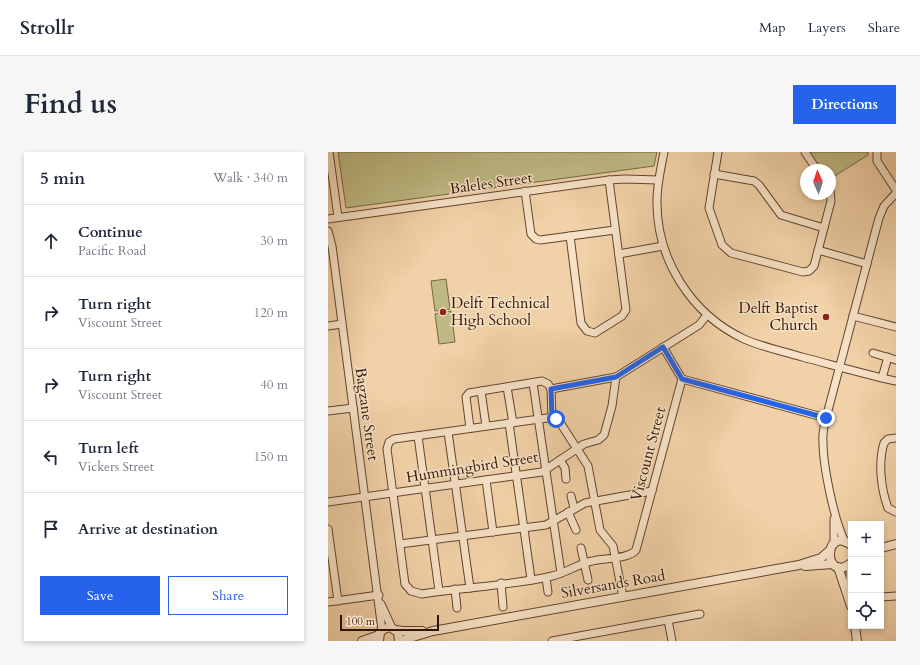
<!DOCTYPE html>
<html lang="en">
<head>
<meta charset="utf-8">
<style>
  body { margin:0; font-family:Cardo,serif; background:#f6f6f7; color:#1f2937 }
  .controls { position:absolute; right:12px; bottom:12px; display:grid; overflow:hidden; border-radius:0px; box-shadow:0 2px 6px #0003 }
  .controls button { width:36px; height:36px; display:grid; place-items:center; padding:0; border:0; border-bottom:1px solid #e0e1e3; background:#fff; color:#1f2937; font:20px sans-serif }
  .compass { position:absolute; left:472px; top:12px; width:36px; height:36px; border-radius:50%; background:#fff; box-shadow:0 2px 6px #0003; rotate:357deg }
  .scale { position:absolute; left:12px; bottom:10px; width:99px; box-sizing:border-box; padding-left:4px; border:2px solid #321505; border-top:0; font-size:11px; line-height:14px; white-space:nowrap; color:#321505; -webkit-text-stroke:3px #f6e1c6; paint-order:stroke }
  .stop { position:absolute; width:12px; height:12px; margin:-9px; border:3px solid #2563eb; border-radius:50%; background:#fff }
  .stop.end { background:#2563eb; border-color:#fff; box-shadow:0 1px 4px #0008 }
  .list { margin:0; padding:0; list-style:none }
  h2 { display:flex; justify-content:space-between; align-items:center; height:52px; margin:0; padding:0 16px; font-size:17px }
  h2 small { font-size:13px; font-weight:400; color:#747a83 }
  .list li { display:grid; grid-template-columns:26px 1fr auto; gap:12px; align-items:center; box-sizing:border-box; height:72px; padding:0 16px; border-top:1px solid #e0e1e3 }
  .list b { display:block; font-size:15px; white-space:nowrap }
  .list p { margin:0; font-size:13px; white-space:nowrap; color:#747a83 }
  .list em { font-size:13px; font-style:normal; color:#747a83 }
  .actions { display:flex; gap:8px; padding:12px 16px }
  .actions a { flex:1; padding:9px 0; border:1px solid #2563eb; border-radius:0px; text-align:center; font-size:14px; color:#2563eb }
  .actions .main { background:#2563eb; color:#fff }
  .icon { flex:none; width:22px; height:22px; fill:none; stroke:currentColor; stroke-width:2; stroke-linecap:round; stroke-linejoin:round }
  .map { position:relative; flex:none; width:568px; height:489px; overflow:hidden; border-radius:0px }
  header { display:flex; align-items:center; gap:24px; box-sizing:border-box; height:56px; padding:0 20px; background:#fff; border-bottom:1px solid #e0e1e3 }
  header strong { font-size:19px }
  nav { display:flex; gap:22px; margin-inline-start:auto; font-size:14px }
  .intro { display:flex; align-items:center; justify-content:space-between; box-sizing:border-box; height:96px; padding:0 24px }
  h1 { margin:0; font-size:28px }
  .button { padding:10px 18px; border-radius:0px; background:#2563eb; color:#fff; font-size:14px; font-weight:700 }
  main { display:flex; gap:24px; padding:0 24px }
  aside { flex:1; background:#fff; border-radius:0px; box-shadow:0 2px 6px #0003 }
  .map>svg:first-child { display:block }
</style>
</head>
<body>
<header>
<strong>Strollr</strong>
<nav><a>Map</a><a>Layers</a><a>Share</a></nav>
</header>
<div class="intro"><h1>Find us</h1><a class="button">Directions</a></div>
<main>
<aside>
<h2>5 min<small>Walk · 340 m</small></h2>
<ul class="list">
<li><svg class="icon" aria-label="ahead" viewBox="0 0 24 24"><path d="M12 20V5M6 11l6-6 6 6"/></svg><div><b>Continue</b><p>Pacific Road</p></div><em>30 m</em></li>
<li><svg class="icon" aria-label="right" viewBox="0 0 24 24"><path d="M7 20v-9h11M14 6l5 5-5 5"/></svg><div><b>Turn right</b><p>Viscount Street</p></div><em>120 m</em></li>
<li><svg class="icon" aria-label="right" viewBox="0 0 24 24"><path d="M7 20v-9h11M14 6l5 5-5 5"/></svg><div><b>Turn right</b><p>Viscount Street</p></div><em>40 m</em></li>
<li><svg class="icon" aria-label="left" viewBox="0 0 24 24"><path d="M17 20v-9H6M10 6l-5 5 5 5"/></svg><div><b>Turn left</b><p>Vickers Street</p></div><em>150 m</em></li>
<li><svg class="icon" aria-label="arrive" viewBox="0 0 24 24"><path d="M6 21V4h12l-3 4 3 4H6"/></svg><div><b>Arrive at destination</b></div></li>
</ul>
<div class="actions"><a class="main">Save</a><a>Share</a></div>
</aside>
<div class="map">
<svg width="568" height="489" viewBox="0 0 568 489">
  <rect width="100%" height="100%" fill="#f1d1a7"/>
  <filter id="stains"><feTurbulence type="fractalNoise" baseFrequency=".005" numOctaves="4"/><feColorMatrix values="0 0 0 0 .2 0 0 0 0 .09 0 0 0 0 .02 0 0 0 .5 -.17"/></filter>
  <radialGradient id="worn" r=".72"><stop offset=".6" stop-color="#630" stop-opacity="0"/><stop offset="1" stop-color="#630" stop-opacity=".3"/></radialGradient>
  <!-- green -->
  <g fill="#bfba84" stroke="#786844">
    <path d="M10,0H329L326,14L18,56Z"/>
    <path d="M481,0H540V3L502,27V18H492Z"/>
    <path d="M118,127L122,157L107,159L103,129Z"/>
    <path d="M123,159L127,190L111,192L107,162Z"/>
  </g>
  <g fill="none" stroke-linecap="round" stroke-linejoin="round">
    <defs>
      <g id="minor">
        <path d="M1,0L10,65"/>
        <path d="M336,0C333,16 329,32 329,48C328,107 363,162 416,187C434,195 454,199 474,205C505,213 536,222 568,229"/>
        <path d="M390,0L381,56L394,93L403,101L475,120L481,119L486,114L503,49L502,39"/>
        <path d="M477,0L489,18"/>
        <path d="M549,0V9L568,38"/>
        <path d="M386,22L426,29L431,33L453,63L496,76"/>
        <path d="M197,39L203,82L208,87L212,88L287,78"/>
        <path d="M0,67L281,28L297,27L330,28"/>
        <path d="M0,79L4,94L54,478"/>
        <path d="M242,84L253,171L259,179L267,181L294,164L298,158L281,28"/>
        <path d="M490,98L539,112"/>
        <path d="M291,102L335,94"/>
        <path d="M525,164L568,175"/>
        <path d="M0,174L14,172"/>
        <path d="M545,201L568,208"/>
        <path d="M554,226L560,205"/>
        <path d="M354,227L498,266"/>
        <path d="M205,231L233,421"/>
        <path d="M179,235L185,271"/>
        <path d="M223,237L288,225L371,173L379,163"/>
        <path d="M153,239L158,274"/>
        <path d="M0,259L25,256"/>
        <path d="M181,271L203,427"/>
        <path d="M142,276L138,245L141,241L214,229L220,232L223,237L224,266"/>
        <path d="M120,280L142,436"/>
        <path d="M90,284L111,439"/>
        <path d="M568,286L560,287L556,291C550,311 553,337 560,356L568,360"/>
        <path d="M232,308L237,316L238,327"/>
        <path d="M158,328L165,380"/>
        <path d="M243,344L246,356"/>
        <path d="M0,350L214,320L256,292L270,288L276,283L284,254L288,225"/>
        <path d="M240,360L248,378"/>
        <path d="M0,377L10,449"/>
        <path d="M517,390C506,368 495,314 495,290C494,282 496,274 498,266L551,66L556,54L568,41"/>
        <path d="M72,392L218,373L257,351L324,339"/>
        <path d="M506,392V367"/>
        <path d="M253,396L260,428"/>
        <path d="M218,426L220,440"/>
        <path d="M173,431L175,455"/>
        <path d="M127,437L129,456"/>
        <path d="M295,445L285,394L272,378L260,314L233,272L227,267L219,266L66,287L61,290L59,297L77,432L83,439L94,442C137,435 182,434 224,424C238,421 250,412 264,409C276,406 301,407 308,398L354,227L335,195"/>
        <path d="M553,445L568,444"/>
        <path d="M0,450L51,443"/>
        <path d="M53,452L64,476"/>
        <path d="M340,468L344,489"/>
        <path d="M224,489L372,462"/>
      </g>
      <g id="tertiary">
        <path d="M523,393C495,372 495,433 523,411"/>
        <path d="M553,396L568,392"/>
        <path d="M477,414L505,412"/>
        <path d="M510,415L523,454"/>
        <path d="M522,438L523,412"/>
        <path d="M527,474L529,489"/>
        <path d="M67,478L75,479H94"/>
        <path d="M34,489L51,483"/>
        <path d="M51,489L52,480L56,477L62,475L70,480L71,489"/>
        <path d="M71,489L105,479L471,413L493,406L501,399"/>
      </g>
    </defs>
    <!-- minor casing -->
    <use href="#minor" stroke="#62442e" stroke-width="9"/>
    <!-- tertiary casing -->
    <use href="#tertiary" stroke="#62442e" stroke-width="10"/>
    <!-- minor -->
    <use href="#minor" stroke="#f6e1c6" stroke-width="7"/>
    <!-- tertiary -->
    <use href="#tertiary" stroke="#f6e1c6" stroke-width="8"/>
  </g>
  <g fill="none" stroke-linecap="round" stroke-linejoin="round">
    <!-- route -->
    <path stroke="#2563eb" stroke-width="5" d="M228,267L224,266L223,237L288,225L335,195L354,227L498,266"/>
  </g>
  <!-- markers -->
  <g fill="#8f2418" stroke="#f6e1c6" stroke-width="1.5">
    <circle cx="115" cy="160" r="4"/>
    <circle cx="498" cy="165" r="4"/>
  </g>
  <g text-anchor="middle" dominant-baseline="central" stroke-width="3" stroke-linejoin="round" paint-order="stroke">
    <!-- street labels -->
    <g font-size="15" fill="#321505" stroke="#f6e1c6">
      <text transform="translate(163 31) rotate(-8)">Baleles Street</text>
      <text transform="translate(39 262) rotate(82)">Bagzane Street</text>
      <text transform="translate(320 302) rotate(-75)">Viscount Street</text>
      <text transform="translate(144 315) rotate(-9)">Hummingbird Street</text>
      <text transform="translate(285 432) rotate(-10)">Silversands Road</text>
    </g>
    <!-- poi labels -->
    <g font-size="15" fill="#321505" stroke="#f6e1c6" text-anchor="start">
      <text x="123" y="151">Delft Technical<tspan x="123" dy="17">High School</tspan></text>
      <text x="490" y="156" text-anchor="end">Delft Baptist<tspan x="490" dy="17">Church</tspan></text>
    </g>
  </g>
  <rect width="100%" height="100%" filter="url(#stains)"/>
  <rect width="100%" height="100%" fill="url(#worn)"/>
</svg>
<div class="controls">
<button>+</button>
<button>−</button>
<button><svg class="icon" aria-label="locate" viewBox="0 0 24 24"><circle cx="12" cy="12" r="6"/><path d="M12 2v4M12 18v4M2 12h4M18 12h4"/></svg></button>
</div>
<svg class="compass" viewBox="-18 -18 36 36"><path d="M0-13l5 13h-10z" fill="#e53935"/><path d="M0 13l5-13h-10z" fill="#747a83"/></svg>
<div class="scale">100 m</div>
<div class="stop" style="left:228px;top:267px"></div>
<div class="stop end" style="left:498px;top:266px"></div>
</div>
</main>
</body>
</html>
